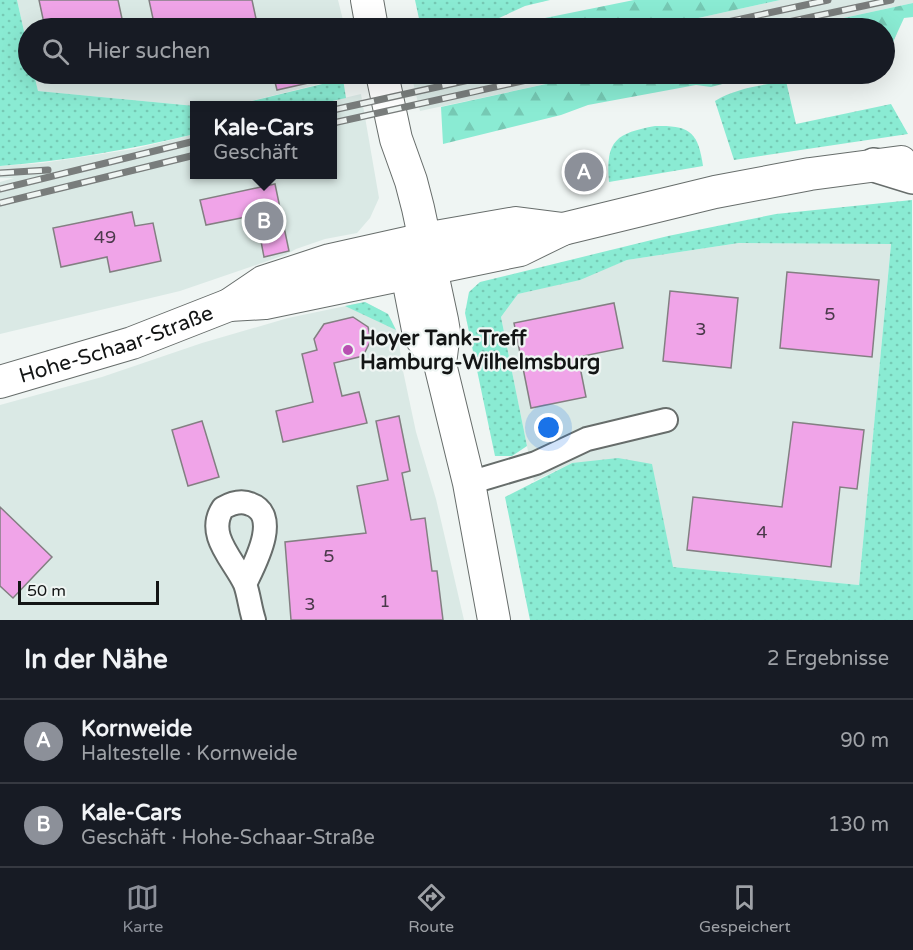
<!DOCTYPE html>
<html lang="de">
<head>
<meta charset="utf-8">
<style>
  body { margin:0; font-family:"Varela Round",sans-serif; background:#242831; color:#f1f3f6 }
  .scale { position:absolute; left:18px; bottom:15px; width:141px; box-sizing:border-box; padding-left:6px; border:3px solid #131515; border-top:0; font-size:16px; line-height:21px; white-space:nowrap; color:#131515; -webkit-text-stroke:4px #eff5f3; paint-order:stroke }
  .you { position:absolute; left:549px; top:428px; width:21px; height:21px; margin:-15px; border:4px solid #fff; border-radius:50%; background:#1a73e8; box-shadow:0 0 0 9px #1a73e833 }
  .badge { display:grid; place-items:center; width:39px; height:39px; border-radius:50%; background:#8c9099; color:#fff; font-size:20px; font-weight:700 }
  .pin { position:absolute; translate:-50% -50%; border:3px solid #fff; box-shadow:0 2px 6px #0006 }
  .popup { position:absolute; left:190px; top:101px; width:147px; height:78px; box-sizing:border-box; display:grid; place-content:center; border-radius:0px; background:#171b24; filter:drop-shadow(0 2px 4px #0005); font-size:20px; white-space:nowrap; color:#9ea1a6 }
  .popup b { font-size:22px; color:#f1f3f6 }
  .popup::after { content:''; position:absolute; left:50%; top:100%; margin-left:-12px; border:12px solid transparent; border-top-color:#171b24 }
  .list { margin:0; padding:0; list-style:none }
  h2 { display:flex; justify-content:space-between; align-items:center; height:78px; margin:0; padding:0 24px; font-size:26px }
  h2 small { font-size:20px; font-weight:400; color:#9ea1a6 }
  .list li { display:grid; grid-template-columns:39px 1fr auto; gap:18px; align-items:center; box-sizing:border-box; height:84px; padding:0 24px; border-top:2px solid #363941 }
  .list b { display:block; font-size:22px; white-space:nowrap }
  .list p { margin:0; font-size:20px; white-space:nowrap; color:#9ea1a6 }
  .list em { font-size:20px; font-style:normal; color:#9ea1a6 }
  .icon { flex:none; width:33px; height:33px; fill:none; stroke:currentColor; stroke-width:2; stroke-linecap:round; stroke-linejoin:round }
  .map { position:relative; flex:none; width:913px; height:620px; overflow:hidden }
  .search { position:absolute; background:#171b24; box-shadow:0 6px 24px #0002; left:18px; right:18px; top:18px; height:66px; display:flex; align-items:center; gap:15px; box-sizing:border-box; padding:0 21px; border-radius:33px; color:#9ea1a6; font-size:22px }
  .sheet { height:246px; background:#171b24 }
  nav { display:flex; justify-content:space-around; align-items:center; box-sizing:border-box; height:84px; border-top:2px solid #363941; background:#171b24; font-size:16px; color:#9ea1a6 }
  nav a { display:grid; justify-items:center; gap:3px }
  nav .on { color:#8c9099 }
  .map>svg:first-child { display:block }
</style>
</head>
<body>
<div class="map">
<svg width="913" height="620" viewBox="0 0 913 620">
  <defs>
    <pattern id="grass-dots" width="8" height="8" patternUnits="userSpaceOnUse" patternTransform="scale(1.5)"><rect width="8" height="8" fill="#8aebd3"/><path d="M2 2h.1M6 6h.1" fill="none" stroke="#76c9b4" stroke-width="1.8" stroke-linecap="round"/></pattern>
    <pattern id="forest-firs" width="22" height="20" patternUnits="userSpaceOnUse" patternTransform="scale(1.5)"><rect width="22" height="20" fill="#8aebd3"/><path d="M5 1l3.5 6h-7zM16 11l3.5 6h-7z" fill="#76c9b4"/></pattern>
  </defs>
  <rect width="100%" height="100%" fill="#eff5f3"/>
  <!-- built -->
  <g fill="#dae9e5">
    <path d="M17,0H338L345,28H28V49Z"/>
    <path d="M780,0H913V3L797,28H653Z"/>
    <path d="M34,74H354L355,75L235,105L195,106L38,91Z"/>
    <path d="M453,74H592L420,111L413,82Z"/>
    <path d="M361,94L379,198L370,218L357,233L325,239L296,249L285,255L180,291L0,334V182L14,178H0V166L43,163L134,149L195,134V174H333V106L314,105Z"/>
    <path d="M739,243L891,244L859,585L673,567L572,463L534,481L501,317L518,294L580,279L627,260Z"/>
    <path d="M365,302L388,314L398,334L402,366L416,432L436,499L464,620H0V405L102,377L202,343L288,318Z"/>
  </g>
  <!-- grass -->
  <g fill="url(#grass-dots)">
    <path d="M0,0H17L28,49V74H34L38,91L195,106V134C131,149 66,161 0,166Z"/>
    <path d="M415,0H550L525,6L499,18L446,28H421Z"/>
    <path d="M343,79L346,98L314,105H235Z"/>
    <path d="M786,81L796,124L891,104L908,134L734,160L715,101C736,88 763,85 786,81Z"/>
    <path d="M655,126C690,125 698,132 703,166L609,182C605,140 617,133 655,126Z"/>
    <path d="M912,200L913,620H530L505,497L572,463L618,458L652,464L673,567L859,585L891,244L739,243L627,260L580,280L518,294L501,317L527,446L512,456H495L465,313L469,292L480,282L668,236L776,214Z"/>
    <path d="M365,302L388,314L396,330L345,306Z"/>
  </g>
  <!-- forest -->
  <g fill="url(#forest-firs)">
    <path d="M634,0H780L653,28H495Z"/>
    <path d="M913,3V17L904,18L893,42L885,43L884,28H797Z"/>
    <path d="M592,74H761L711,87L696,85L588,105L561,115L443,144L441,107Z"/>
  </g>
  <!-- building -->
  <g fill="#f0a4e8" stroke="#837f82" stroke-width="1.5">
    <path d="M39,0H118L124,28H45Z"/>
    <path d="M149,0H252L258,28H237L236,19L193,28H155Z"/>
    <path d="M273,74H321L322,80L277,90Z"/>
    <path d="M275,184L289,251L264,257L256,215L206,225L200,200Z"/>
    <path d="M132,212L135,226L153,223L161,261L110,272L107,257L61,267L53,228Z"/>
    <path d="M787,272L879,280L872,357L780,348Z"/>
    <path d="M670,291L738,298L731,368L663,361Z"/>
    <path d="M614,303L623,348L578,357L586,397L531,408L514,323Z"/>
    <path d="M353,317L368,327L371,340L363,356L334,363L342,396L359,392L367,423L283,442L276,411L313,402L302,354L317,350L314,339L324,324Z"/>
    <path d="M399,416L410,471L402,473L411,520L425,518L432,571H437L443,620H291L285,542L366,533L357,486L388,480L376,421Z"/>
    <path d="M202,421L219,477L188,486L172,430Z"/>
    <path d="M793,422L864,430L857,489L840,487L831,567L687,550L693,497L782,507Z"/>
    <path d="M0,507L52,557L13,598L0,586Z"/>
  </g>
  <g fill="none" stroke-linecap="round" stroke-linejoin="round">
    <defs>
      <g id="minor">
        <path d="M469,483L536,463L587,439L666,420"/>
        <path d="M245,584C254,565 282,515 250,504C241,500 232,503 223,508C205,535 234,560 245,584C249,595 250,608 254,620"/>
      </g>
      <g id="secondary">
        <path d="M367,0L372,28"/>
        <path d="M382,74L396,139L411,181L418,208L442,320L444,332L440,364L469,483L494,620"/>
        <path d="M403,253L419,335L440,364"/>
        <path d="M229,305L265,303L520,250L563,229L715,192L810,174L901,162"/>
        <path id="s1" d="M0,382L132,343L229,305L263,282L330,260L424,239L516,223L563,229"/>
      </g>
      <path id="trunk" d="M874,165L913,177"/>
    </defs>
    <!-- minor casing -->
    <use href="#minor" stroke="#676d6b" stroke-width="26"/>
    <!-- secondary casing -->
    <use href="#secondary" stroke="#676d6b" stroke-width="34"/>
    <!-- trunk casing -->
    <use href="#trunk" stroke="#676d6b" stroke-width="36"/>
    <!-- minor -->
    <use href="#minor" stroke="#fff" stroke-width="22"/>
    <!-- secondary -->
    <use href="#secondary" stroke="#fff" stroke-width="32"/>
    <!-- trunk -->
    <use href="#trunk" stroke="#fff" stroke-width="33"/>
    <defs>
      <g id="rail">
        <path d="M700,28L828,0"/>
        <path d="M760,28L891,0"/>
        <path d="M333,110L496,74"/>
        <path d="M333,123L554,74"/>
        <path d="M0,173L48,170"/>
        <path d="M0,189L195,141"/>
        <path d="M0,203L195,155"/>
      </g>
    </defs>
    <!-- rail casing -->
    <use href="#rail" stroke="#797d7c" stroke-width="7"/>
    <!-- rail -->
    <use href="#rail" stroke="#eff5f3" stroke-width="4.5" stroke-dasharray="14" stroke-linecap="butt"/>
  </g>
  <!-- markers -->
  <circle fill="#b84fb1" stroke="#eff5f3" stroke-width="2" cx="348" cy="350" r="6"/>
  <g text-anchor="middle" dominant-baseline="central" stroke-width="4.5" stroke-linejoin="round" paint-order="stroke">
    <!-- number labels -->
    <g font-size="18" fill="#4a394a">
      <text x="105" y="237">49</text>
      <text x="830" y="314">5</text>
      <text x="701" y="329">3</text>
      <text x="762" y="532">4</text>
      <text x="329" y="556">5</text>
      <text x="385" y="601">1</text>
      <text x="310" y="604">3</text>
    </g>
    <!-- poi labels -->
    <g font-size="21" font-weight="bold" fill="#131515" stroke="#eff5f3" text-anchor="start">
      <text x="360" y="338">Hoyer Tank-Treff<tspan x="360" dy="24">Hamburg-Wilhelmsburg</tspan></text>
    </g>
    <!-- street labels -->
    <g font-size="21" fill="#131515" stroke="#eff5f3">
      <text stroke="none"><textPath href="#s1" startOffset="122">Hohe-Schaar-Straße</textPath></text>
    </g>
  </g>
</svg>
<div class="scale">50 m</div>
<div class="you"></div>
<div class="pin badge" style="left:584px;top:172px">A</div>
<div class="pin badge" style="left:264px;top:221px">B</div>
<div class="popup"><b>Kale-Cars</b>Geschäft</div>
<div class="search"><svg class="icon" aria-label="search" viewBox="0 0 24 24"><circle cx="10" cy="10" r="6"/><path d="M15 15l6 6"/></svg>Hier suchen</div>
</div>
<section class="sheet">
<h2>In der Nähe<small>2 Ergebnisse</small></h2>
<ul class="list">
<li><span class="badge">A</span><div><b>Kornweide</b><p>Haltestelle · Kornweide</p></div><em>90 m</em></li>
<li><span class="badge">B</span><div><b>Kale-Cars</b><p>Geschäft · Hohe-Schaar-Straße</p></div><em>130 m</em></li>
</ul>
</section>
<nav>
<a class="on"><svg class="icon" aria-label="map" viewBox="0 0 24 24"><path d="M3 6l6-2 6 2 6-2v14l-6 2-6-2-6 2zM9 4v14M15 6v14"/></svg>Karte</a>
<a><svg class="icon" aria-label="directions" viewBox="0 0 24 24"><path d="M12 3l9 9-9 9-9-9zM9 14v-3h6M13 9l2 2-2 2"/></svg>Route</a>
<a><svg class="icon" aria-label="saved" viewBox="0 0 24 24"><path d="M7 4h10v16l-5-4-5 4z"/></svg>Gespeichert</a>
</nav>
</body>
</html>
